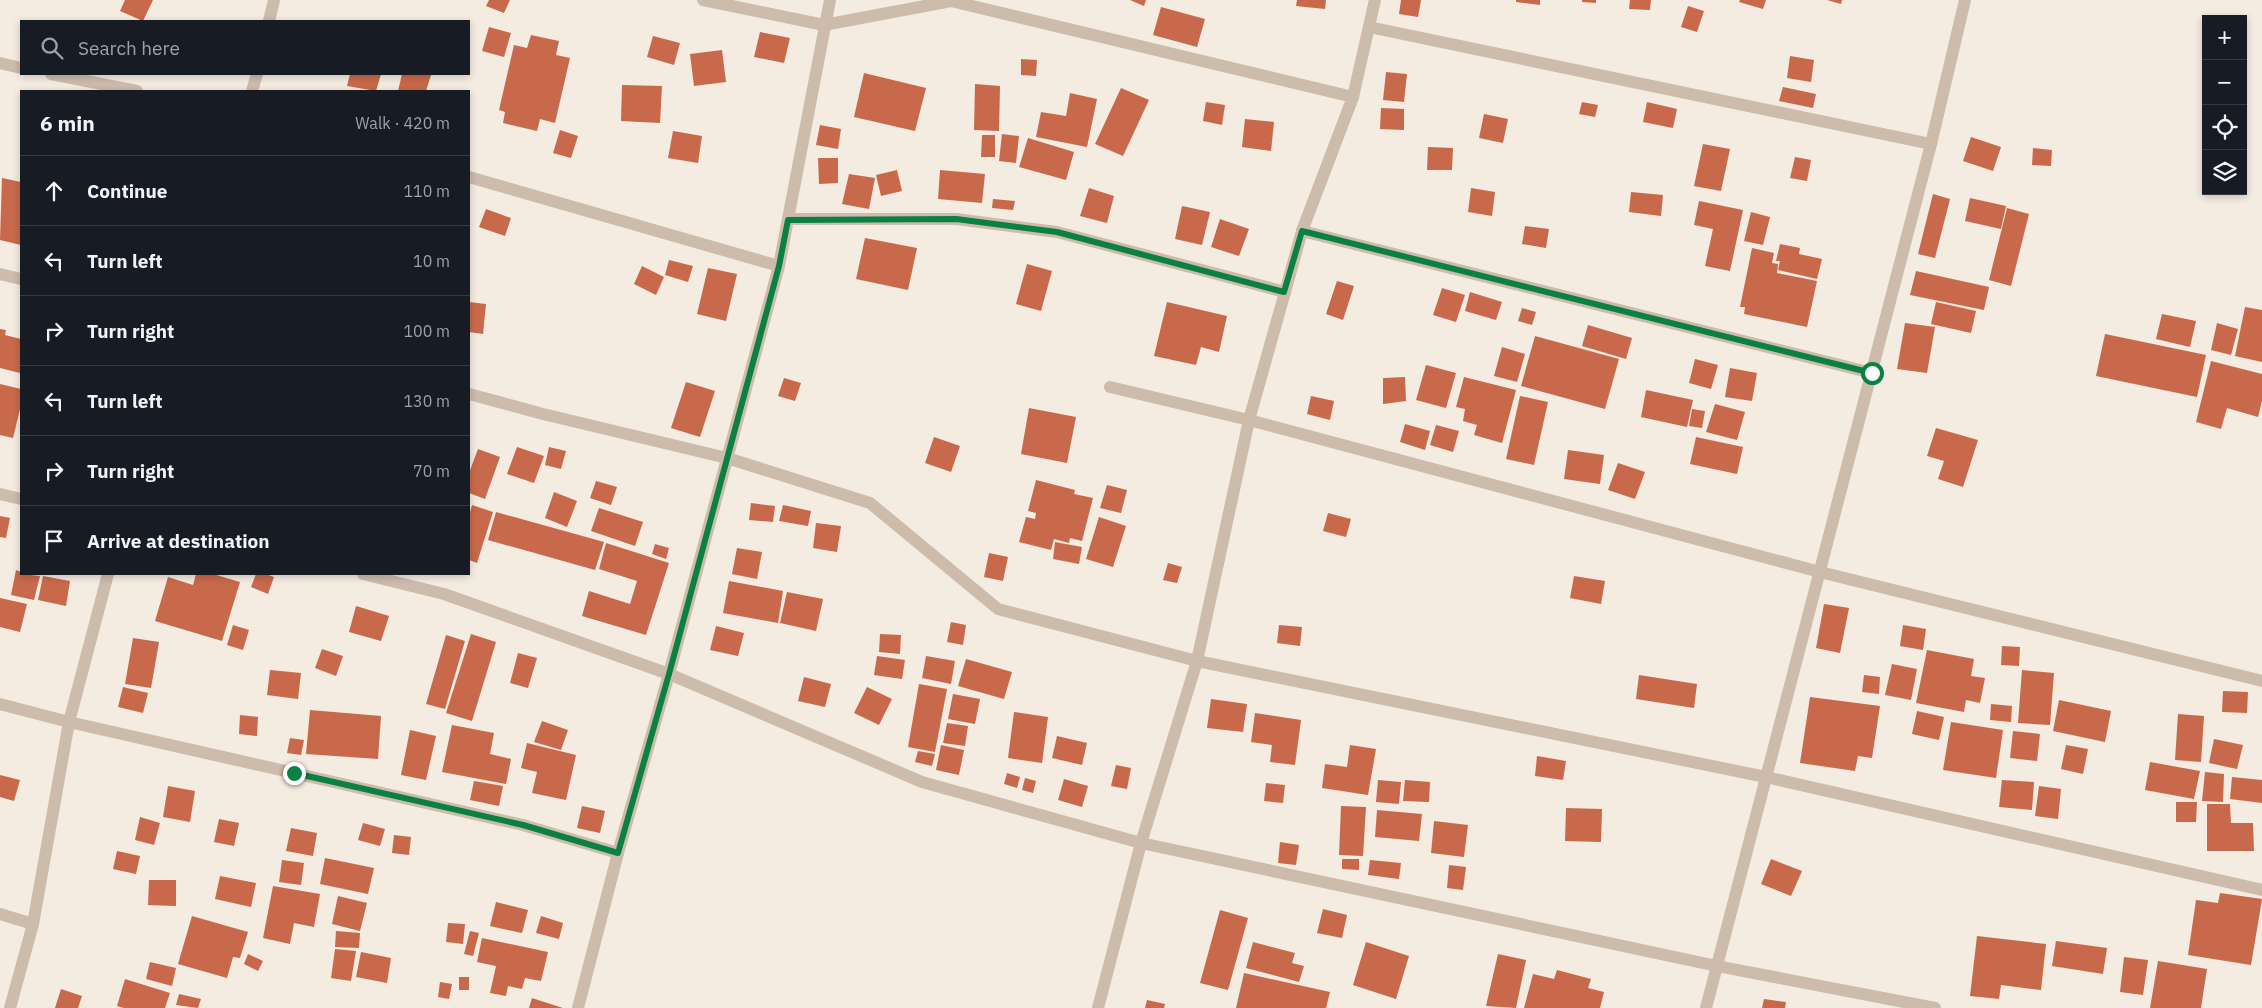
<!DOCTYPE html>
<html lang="en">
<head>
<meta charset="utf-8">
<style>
  body { margin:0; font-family:"IBM Plex Sans",sans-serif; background:#20242c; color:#f1f3f6 }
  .controls { position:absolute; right:15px; top:15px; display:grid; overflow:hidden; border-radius:0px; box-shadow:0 2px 8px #0003 }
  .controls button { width:45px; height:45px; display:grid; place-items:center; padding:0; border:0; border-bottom:1px solid #363941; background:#171b24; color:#f1f3f6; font:25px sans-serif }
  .stop { position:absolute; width:15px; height:15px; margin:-11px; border:4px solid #0b8043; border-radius:50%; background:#fff }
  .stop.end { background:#0b8043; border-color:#fff; box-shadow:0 1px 5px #0008 }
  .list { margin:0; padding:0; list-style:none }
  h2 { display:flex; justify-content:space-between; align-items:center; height:65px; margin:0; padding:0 20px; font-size:21px }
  h2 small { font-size:16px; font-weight:400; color:#9ea1a6 }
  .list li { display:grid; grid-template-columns:32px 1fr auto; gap:15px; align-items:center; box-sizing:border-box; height:70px; padding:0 20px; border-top:1px solid #363941 }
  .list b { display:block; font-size:19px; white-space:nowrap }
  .list em { font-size:16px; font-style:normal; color:#9ea1a6 }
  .icon { flex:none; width:28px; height:28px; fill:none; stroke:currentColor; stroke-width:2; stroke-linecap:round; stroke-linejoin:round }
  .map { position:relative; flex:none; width:2262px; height:1008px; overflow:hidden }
  .search { position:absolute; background:#171b24; box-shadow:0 2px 8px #0003; left:20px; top:20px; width:450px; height:55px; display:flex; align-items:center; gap:12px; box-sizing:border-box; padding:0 18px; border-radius:0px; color:#9ea1a6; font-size:19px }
  .panel { position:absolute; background:#171b24; box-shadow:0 2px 8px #0003; left:20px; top:90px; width:450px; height:485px; border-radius:0px }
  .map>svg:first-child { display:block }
</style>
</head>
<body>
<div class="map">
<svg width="2262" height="1008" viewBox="0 0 2262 1008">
  <rect width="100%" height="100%" fill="#f4ebe1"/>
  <!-- building -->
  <g fill="#c8694b">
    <path d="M125,0H153L143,21L120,11Z"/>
    <path d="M489,0H510L504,13L486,6Z"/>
    <path d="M1130,0H1146L1144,6Z"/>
    <path d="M1297,0H1326L1325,9L1296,6Z"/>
    <path d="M1401,0H1421L1418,17L1399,14Z"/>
    <path d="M1516,0H1540V5L1516,2Z"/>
    <path d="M1582,0H1596V3L1582,2Z"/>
    <path d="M1630,0H1651L1650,10L1629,9Z"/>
    <path d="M1740,0H1766L1763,9L1739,2Z"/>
    <path d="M1827,0H1842L1841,4Z"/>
    <path d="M1688,6L1704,11L1697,32L1681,27Z"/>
    <path d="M1161,7L1205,19L1197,47L1153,35Z"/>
    <path d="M489,27L511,33L504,57L482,51Z"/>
    <path d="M760,32L790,38L784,63L754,57Z"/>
    <path d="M531,35L559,41L556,55L570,58L555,123L540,119L537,131L503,123L505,112L499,110L514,45L527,48Z"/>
    <path d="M653,36L680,43L674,65L647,57Z"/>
    <path d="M722,50L726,82L694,86L690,54Z"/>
    <path d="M1790,56L1814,60L1811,82L1787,78Z"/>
    <path d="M1021,59L1037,60L1036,76L1021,75Z"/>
    <path d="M1386,72L1407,74L1404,102L1383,100Z"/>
    <path d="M864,73L926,88L915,131L854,117Z"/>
    <path d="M350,74H381L376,91L347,86Z"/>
    <path d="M402,74L431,75L426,91H398Z"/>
    <path d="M975,84L1000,86L999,131L974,130Z"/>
    <path d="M622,85L662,86L660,123L621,121Z"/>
    <path d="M1783,87L1816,94L1813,108L1779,101Z"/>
    <path d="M1121,88L1149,100L1123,156L1095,144Z"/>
    <path d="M1070,93L1097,99L1087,147L1036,137L1041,112L1066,116Z"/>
    <path d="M1206,102L1225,105L1222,125L1203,121Z"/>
    <path d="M1582,102L1598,105L1595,117L1579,114Z"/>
    <path d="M1647,102L1677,109L1673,128L1643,122Z"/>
    <path d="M1381,108L1404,109V130L1380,129Z"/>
    <path d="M1484,114L1508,119L1503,143L1479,138Z"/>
    <path d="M1245,119L1274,122L1271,151L1242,147Z"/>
    <path d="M820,125L841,129L838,149L816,145Z"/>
    <path d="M560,130L578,136L571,158L553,153Z"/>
    <path d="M673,131L702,136L698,163L668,158Z"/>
    <path d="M1002,134L1019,136L1016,163L999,161Z"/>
    <path d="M982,135H995V157H981Z"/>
    <path d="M1971,137L2001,147L1993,171L1963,161Z"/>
    <path d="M1028,138L1074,152L1066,180L1019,167Z"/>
    <path d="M1703,144L1730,149L1721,191L1694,186Z"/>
    <path d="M1428,147L1453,148L1452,170H1427Z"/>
    <path d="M2033,148L2052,150L2051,166L2032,165Z"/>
    <path d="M1795,157L1811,160L1807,181L1790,178Z"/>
    <path d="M818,158H838V183L819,184Z"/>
    <path d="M897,170L902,191L881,196L876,175Z"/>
    <path d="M940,170L985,174L982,203L938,199Z"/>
    <path d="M849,174L875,178L869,209L842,204Z"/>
    <path d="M2,178L21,182V245L0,240Z"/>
    <path d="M1089,188L1114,196L1107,223L1080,216Z"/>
    <path d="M1471,188L1495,192L1492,216L1468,212Z"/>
    <path d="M1631,192L1663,195L1661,216L1629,212Z"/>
    <path d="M1933,194L1950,199L1935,258L1918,254Z"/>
    <path d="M1970,198L2006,206L2001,229L1965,221Z"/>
    <path d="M993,199L1015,201L1013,210L992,208Z"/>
    <path d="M1699,201L1743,210L1730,271L1705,266L1713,229L1694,225Z"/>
    <path d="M1182,206L1210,212L1202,245L1175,239Z"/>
    <path d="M2007,208L2029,214L2011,286L1989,280Z"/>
    <path d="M486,209L511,218L505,236L479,227Z"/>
    <path d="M1751,212L1770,217L1763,245L1744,241Z"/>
    <path d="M1220,219L1249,229L1239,256L1211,247Z"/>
    <path d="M1525,226L1549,229L1546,248L1522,244Z"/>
    <path d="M865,238L917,248L908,290L856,279Z"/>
    <path d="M1780,244L1800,248L1799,254L1822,259L1817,279L1778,270L1780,261H1776Z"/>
    <path d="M1752,248L1774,253L1772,263L1778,264L1777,273L1817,281L1807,327L1744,314L1745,307H1740Z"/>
    <path d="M669,260L693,266L688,282L665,275Z"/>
    <path d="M1027,264L1052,271L1041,311L1016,304Z"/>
    <path d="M642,266L664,277L656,295L634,284Z"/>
    <path d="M708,268L737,274L726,321L697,314Z"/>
    <path d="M1916,271L1989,287L1984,310L1910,295Z"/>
    <path d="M1337,281L1354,286L1343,320L1326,314Z"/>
    <path d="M1442,288L1465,295L1456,322L1433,315Z"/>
    <path d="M1470,292L1502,302L1496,320L1465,311Z"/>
    <path d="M469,302L486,304L483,334L469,332Z"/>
    <path d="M1167,302L1227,316L1219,352L1201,347L1196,365L1154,356Z"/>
    <path d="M1936,302L1976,311L1971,333L1931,324Z"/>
    <path d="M2245,307L2262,310V362L2235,356Z"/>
    <path d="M1522,308L1536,312L1532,325L1518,321Z"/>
    <path d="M2162,314L2196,321L2190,347L2156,339Z"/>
    <path d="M1905,323L1935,327L1927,373L1897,369Z"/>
    <path d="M2217,323L2238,329L2231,355L2211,350Z"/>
    <path d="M1588,325L1632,338L1626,359L1582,346Z"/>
    <path d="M0,329L6,330L5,335L21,339L20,373L0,368Z"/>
    <path d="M2105,334L2206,355L2197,397L2096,376Z"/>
    <path d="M1535,336L1619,359L1605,409L1521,386Z"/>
    <path d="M1502,347L1525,354L1517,382L1494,376Z"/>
    <path d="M1695,359L1718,365L1711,389L1689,383Z"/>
    <path d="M2211,361L2262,374V401L2258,417L2227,408L2221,429L2196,422Z"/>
    <path d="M1426,365L1456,373L1446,408L1416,400Z"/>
    <path d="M1730,368L1757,373L1752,401L1725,397Z"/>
    <path d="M1405,377L1406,401L1383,404V378Z"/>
    <path d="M1464,377L1516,390L1502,443L1474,435L1477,425L1463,421L1465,409L1456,407Z"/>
    <path d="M784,378L801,383L795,401L778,396Z"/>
    <path d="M686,382L715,391L700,437L671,428Z"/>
    <path d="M0,384L21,389V405L13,438L0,435Z"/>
    <path d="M1646,390L1693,400L1687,427L1641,417Z"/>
    <path d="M1311,396L1334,401L1330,420L1307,414Z"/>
    <path d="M1520,396L1548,402L1534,465L1506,459Z"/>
    <path d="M1715,404L1745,412L1737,440L1706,432Z"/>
    <path d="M1029,408L1076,417L1067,463L1021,454Z"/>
    <path d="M1692,409L1705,411L1702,428L1689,426Z"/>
    <path d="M1405,424L1430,431L1425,450L1400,442Z"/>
    <path d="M1436,425L1459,431L1453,452L1430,445Z"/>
    <path d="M1936,428L1978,440L1963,487L1938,479L1944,461L1927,456Z"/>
    <path d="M934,437L960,446L951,472L925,463Z"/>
    <path d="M1696,437L1743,447L1737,474L1690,464Z"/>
    <path d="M517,447L544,456L534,483L507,474Z"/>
    <path d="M549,447L566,451L561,469L545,465Z"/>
    <path d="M478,449L500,457L485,499L469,493V473Z"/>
    <path d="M1568,450L1604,455L1600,484L1564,479Z"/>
    <path d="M1618,463L1645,472L1635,499L1608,490Z"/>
    <path d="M1036,480L1075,490L1074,494L1093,498L1082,541L1070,538L1069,543L1054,539L1051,550L1019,542L1026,517L1035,519L1036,513L1028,511Z"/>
    <path d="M596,481L617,487L611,505L590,498Z"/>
    <path d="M1107,485L1127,490L1121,513L1100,508Z"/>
    <path d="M554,492L577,501L567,527L545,518Z"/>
    <path d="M751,503L775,506L773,522L749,520Z"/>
    <path d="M472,505L493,512L477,563L469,560V516Z"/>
    <path d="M783,505L811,511L808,526L779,521Z"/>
    <path d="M599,508L643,522L635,546L591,531Z"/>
    <path d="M496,512L604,542L595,570L488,540Z"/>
    <path d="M1328,513L1351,519L1346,537L1323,531Z"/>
    <path d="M0,516L10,518L6,538L0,537Z"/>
    <path d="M1099,517L1126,526L1113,567L1086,559Z"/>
    <path d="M816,523L841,526L837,552L813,548Z"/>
    <path d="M1055,542L1082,547L1079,564L1053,559Z"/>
    <path d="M606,543L669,563L646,635L582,616L589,591L630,604L637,581L599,569Z"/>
    <path d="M655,544L669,548L666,559L652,554Z"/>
    <path d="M737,548L762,552L757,579L732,574Z"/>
    <path d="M989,553L1008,557L1003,581L984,577Z"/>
    <path d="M1168,563L1182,567L1177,583L1163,580Z"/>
    <path d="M16,570L21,572V574L40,576L34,600L11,595Z"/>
    <path d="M196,574H213L240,582L222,641L155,621L168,577L193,585Z"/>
    <path d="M256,574H266L274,577L268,594L251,587Z"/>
    <path d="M43,576L70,581L66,606L38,600Z"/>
    <path d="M1574,576L1605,581L1601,604L1570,598Z"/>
    <path d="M729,581L783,591L778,623L723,613Z"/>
    <path d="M787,592L823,599L816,631L780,623Z"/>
    <path d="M0,598L27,604L20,632L0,627Z"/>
    <path d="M1824,604L1849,608L1840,653L1816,648Z"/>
    <path d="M356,606L389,616L381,641L349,632Z"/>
    <path d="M951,622L966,625L963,645L947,642Z"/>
    <path d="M233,625L249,630L243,650L227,645Z"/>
    <path d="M1279,625L1302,627L1300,646L1277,643Z"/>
    <path d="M1903,625L1926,629L1923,650L1900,646Z"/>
    <path d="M716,626L744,633L738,656L710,650Z"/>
    <path d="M471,634L496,642L472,721L446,713Z"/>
    <path d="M880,634L901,635L900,654L879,652Z"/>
    <path d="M446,635L465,641L445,709L426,704Z"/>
    <path d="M133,638L159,642L151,688L125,684Z"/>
    <path d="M2002,646L2020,647L2019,666L2001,665Z"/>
    <path d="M322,649L343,656L336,676L315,668Z"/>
    <path d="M1927,650L1974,659L1971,676L1985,678L1980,703L1966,700L1964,712L1916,703Z"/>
    <path d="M518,653L537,658L528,688L510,683Z"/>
    <path d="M877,656L905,660L902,679L874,675Z"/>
    <path d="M926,656L955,661L951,684L922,678Z"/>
    <path d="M966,659L1012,672L1004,699L958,686Z"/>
    <path d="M1892,664L1917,669L1911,700L1885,695Z"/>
    <path d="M270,670L301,673L298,699L267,695Z"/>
    <path d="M2022,670L2054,673L2050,725L2018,723Z"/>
    <path d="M1639,675L1697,684L1694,708L1636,699Z"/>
    <path d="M1864,675L1880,677L1879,694L1862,692Z"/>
    <path d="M804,677L831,684L825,707L798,701Z"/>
    <path d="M919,684L947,689L935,752L908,747Z"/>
    <path d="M123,687L148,693L143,713L118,707Z"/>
    <path d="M867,687L892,699L879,725L854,713Z"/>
    <path d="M2223,691L2248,692L2247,713L2222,712Z"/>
    <path d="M953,694L980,699L975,724L948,719Z"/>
    <path d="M1810,697L1880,706L1872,758L1858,756L1855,771L1800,763Z"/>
    <path d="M1211,699L1247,704L1243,732L1207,728Z"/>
    <path d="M2059,700L2111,711L2105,742L2053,731Z"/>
    <path d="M1991,704L2012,706L2011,722L1990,720Z"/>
    <path d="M310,710L381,716L378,759L306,754Z"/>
    <path d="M1917,711L1944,717L1939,740L1912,734Z"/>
    <path d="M1014,712L1048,717L1042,763L1008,758Z"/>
    <path d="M1255,713L1301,720L1295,765L1270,762L1272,745L1251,742Z"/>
    <path d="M2178,714L2204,716L2201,762L2175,760Z"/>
    <path d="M240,715L258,717L257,736L239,734Z"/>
    <path d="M542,721L568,730L561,750L534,742Z"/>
    <path d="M1951,722L2003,730L1996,778L1943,770Z"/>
    <path d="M947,723L968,726L965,746L943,743Z"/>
    <path d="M452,725L494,733L490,754L511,759L506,784L442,772Z"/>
    <path d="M410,730L436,736L426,780L401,775Z"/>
    <path d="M2013,731L2040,734L2037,761L2010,758Z"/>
    <path d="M1057,736L1087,743L1082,765L1052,758Z"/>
    <path d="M290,738L304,740L301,755L287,753Z"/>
    <path d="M2214,739L2243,745L2237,769L2209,763Z"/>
    <path d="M527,743L576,755L566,800L532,793L537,772L521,768Z"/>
    <path d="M941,745L964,750L959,775L936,770Z"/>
    <path d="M1350,745L1376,749L1368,795L1322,788L1325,764L1347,767Z"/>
    <path d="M2066,745L2088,749L2083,774L2061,769Z"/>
    <path d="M918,751L935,754L932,766L915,762Z"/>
    <path d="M1537,756L1566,761L1563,780L1535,776Z"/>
    <path d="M2150,762L2200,771L2194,799L2145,790Z"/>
    <path d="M1116,765L1131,768L1127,789L1111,786Z"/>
    <path d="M2205,772L2224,774L2223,802L2202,801Z"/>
    <path d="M1007,773L1020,777L1017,788L1004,784Z"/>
    <path d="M0,775L20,780L14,801L0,797Z"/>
    <path d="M2232,777L2262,780V803L2230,799Z"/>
    <path d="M1025,778L1036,781L1033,793L1022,790Z"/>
    <path d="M1064,779L1088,786L1082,807L1058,800Z"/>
    <path d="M1378,780L1401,782L1399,804L1376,802Z"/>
    <path d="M1405,780L1430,782L1429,802L1403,801Z"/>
    <path d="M2002,780L2034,782L2032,810L1999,807Z"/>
    <path d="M474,781L503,786L499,806L470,800Z"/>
    <path d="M1266,783L1285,785L1283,803L1264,801Z"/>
    <path d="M168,786L195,791L190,822L163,817Z"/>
    <path d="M2039,786L2061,789L2058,819L2035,816Z"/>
    <path d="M2176,802H2197L2196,822H2176Z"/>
    <path d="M2207,804H2230L2231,823H2253L2254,851H2207Z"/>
    <path d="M582,806L605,811L600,833L577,828Z"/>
    <path d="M1341,806L1366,807L1363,856L1339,855Z"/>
    <path d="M1566,808L1602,809L1601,842L1565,841Z"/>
    <path d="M1377,810L1422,814L1419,841L1375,837Z"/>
    <path d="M140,817L160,823L154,845L135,840Z"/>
    <path d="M219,819L239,823L234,846L214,842Z"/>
    <path d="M1434,821L1468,825L1464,857L1431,853Z"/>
    <path d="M363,823L385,829L380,846L358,840Z"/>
    <path d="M291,828L317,833L313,856L286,851Z"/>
    <path d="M394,835L411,837L409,855L392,853Z"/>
    <path d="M1280,842L1299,845L1296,865L1278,863Z"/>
    <path d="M117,851L140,856L136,874L113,869Z"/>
    <path d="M325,858L374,868L368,894L320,884Z"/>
    <path d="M1342,859H1359V870L1342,869Z"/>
    <path d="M1771,859L1802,871L1791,896L1761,884Z"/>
    <path d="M282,860L304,863L301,885L279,882Z"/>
    <path d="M1370,860L1401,863L1399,879L1368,875Z"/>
    <path d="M1449,865L1466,867L1463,890L1447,888Z"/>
    <path d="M220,876L256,883L251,907L215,899Z"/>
    <path d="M149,880H176V906L148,905Z"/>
    <path d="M273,886L320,894L314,927L294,923L290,944L263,938Z"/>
    <path d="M2220,893L2262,899L2251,965L2188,955L2196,900L2218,903Z"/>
    <path d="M338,896L367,903L360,931L332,924Z"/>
    <path d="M496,902L528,910L522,933L490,926Z"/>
    <path d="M1323,909L1347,915L1342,938L1317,933Z"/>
    <path d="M1220,910L1248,918L1228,990L1200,983Z"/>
    <path d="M192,916L248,932L240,958L233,957L227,978L178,964Z"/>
    <path d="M541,916L563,923L559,939L536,933Z"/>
    <path d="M448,923L465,924L463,944L446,942Z"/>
    <path d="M336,931L360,933L359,948L335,947Z"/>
    <path d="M470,931L479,933L473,956L464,954Z"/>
    <path d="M1977,936L2046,944L2041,990L2001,985L1999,999L1970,996Z"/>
    <path d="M482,938L548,952L541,981L525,978L522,989L508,986L506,996L490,993L496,966L477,962Z"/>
    <path d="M2056,941L2107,948L2103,974L2052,966Z"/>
    <path d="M1253,942L1295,953L1292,963L1304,966L1299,982L1246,968Z"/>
    <path d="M1366,942L1409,956L1396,999L1353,985Z"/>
    <path d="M335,949L356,951L351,981L331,978Z"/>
    <path d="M361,952L391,958L387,983L356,977Z"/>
    <path d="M248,954L263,961L258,971L244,964Z"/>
    <path d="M1498,954L1526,960L1516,1008L1486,1006Z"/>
    <path d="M2124,957L2148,960L2143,995L2120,992Z"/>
    <path d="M2158,961L2207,969L2201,1008H2150Z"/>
    <path d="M150,962L176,968L172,986L146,979Z"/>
    <path d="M1557,970L1591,979L1588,988L1604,992L1600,1008H1524L1533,974L1554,979Z"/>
    <path d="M1244,973L1330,992L1326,1008H1236Z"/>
    <rect x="459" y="977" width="10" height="13"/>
    <path d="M125,979L170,993L165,1008H124L117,1006Z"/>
    <path d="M440,982L452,984L449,999L438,997Z"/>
    <path d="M61,989L82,996L78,1008H55Z"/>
    <path d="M179,994L201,999L198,1008L176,1005Z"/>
    <path d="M532,998L563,1008H529Z"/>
    <path d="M1764,999L1786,1002L1785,1008H1762Z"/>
    <path d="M1147,1000L1165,1004L1164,1008H1145Z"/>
  </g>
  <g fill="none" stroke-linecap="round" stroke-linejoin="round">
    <!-- street -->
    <g stroke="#cdbbac" stroke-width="12">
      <path d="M703,0L824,25L951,1L1353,97"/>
      <path d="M269,21L274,0"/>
      <path d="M1369,27L1931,144"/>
      <path d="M0,63L21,68"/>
      <path d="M51,74L137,91"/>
      <path d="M252,91L257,74"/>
      <path d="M469,177L779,266"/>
      <path d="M788,219H956L1057,232L1285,292"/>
      <path d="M1302,231L1872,373"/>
      <path d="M0,274L21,279"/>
      <path d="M1110,387L1249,420L1820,572L2262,681"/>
      <path d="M469,394L543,414L727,458L870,503L998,609L1197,661L1766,777L2262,890"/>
      <path d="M0,494L21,499"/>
      <path d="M363,574L444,594L669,674L922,782L1141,843L1717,966L1935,1008"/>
      <path d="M0,704L69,722L523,825L618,853"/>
      <path d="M0,914L33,924"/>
      <path d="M10,1008L33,924L69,722L108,574"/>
      <path d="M578,1008L618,853L669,674L779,266L830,0"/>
      <path d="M1098,1008L1141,843L1197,661L1249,420L1285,292L1302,231L1353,97L1375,0"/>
      <path d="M1706,1008L1931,144L1965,0"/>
    </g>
  </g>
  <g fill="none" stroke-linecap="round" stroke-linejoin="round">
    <!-- route -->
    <path stroke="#0b8043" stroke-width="6" d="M294,773L523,825L618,853L669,674L779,266L788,220L956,219L1057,232L1284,292L1302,231L1872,373"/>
  </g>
</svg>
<div class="controls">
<button>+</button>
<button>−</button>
<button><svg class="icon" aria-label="locate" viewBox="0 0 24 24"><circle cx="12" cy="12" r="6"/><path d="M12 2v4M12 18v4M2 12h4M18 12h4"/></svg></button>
<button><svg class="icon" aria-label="layers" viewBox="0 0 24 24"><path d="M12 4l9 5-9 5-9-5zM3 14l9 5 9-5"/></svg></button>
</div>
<div class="stop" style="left:1872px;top:373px"></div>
<div class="stop end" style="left:294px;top:773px"></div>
<div class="search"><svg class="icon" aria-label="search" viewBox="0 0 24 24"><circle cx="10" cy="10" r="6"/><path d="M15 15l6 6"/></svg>Search here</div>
<section class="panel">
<h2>6 min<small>Walk · 420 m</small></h2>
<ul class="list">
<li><svg class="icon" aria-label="ahead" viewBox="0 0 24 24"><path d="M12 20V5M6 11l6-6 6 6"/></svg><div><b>Continue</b></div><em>110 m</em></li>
<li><svg class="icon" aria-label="left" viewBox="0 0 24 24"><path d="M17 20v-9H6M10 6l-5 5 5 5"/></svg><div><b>Turn left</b></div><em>10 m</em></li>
<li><svg class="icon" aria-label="right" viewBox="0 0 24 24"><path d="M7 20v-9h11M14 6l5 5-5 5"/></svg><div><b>Turn right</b></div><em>100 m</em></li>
<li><svg class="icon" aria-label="left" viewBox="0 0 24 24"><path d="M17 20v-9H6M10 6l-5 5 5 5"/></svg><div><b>Turn left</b></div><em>130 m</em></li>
<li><svg class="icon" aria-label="right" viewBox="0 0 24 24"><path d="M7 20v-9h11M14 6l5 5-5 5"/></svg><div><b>Turn right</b></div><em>70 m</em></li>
<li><svg class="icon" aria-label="arrive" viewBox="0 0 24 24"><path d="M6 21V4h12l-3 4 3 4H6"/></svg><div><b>Arrive at destination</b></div></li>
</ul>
</section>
</div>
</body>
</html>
